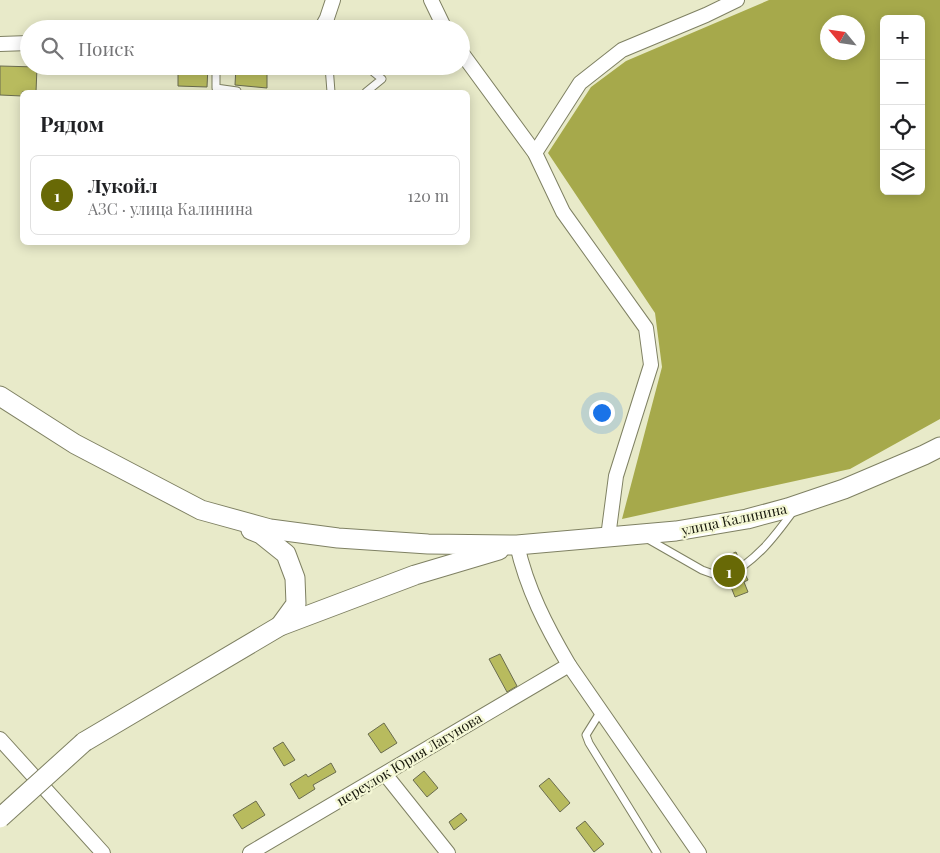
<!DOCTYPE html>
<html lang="ru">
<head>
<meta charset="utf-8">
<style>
  body { margin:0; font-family:"Playfair Display",serif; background:#f2f2f2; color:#202124 }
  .controls { position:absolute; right:15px; top:15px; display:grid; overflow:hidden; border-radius:8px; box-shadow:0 2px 12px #0003 }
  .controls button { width:45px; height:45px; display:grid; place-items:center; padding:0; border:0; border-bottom:1px solid #e0e0e0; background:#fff; color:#202124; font:25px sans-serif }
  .compass { position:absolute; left:820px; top:15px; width:45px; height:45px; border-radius:50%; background:#fff; box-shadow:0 2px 12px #0003; rotate:299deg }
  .you { position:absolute; left:601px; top:412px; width:18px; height:18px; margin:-12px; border:4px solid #fff; border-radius:50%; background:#1a73e8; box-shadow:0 0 0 8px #1a73e833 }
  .badge { display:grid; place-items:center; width:32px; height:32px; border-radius:50%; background:#686906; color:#fff; font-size:16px; font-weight:700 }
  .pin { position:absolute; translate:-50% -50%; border:2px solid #fff; box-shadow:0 1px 5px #0006 }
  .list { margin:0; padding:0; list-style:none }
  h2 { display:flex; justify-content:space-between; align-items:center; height:65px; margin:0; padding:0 20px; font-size:21px }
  h2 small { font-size:16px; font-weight:400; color:#757577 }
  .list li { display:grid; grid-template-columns:32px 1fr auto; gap:15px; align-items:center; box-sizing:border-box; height:80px; margin:0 10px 10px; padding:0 10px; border:1px solid #e0e0e0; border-radius:8px }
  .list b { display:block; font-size:19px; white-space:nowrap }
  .list p { margin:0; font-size:16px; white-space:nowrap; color:#757577 }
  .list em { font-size:16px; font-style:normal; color:#757577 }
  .icon { flex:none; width:28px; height:28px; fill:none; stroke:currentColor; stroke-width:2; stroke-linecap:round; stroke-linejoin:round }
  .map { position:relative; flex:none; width:940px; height:853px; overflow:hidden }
  .search { position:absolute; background:#fff; box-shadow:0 2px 12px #0003; left:20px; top:20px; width:450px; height:55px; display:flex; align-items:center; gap:12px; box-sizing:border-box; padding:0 18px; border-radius:28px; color:#757577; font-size:19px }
  .panel { position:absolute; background:#fff; box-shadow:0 2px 12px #0003; left:20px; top:90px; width:450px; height:155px; border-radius:8px }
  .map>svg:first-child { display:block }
</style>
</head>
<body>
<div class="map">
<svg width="940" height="853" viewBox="0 0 940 853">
  <rect width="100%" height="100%" fill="#e8eac9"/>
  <!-- forest -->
  <path fill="#a6a94b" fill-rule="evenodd" d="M769,0H940V419L850,469L622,519L662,367L655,313L548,153L591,87L626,61ZM884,19H921V191H884ZM828,22H858V52H828Z"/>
  <!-- building -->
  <g fill="#b8bb5e" stroke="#6a6c4e">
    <path d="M0,66L37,67L36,92H22V96L0,95Z"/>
    <path d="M178,66H208L207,87L178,86Z"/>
    <path d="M236,66H267V88L235,85Z"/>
    <path d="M736,552L740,562L723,572L721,571L717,560Z"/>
    <path d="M744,572L748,580L744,582L748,592L735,597L731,587L728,588L726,583Z"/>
    <path d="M500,654L517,686L507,692L489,659Z"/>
    <path d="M384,723L397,743L381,753L368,734Z"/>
    <path d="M283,742L295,760L284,766L273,748Z"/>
    <path d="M331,763L336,772L313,785L315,789L299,799L290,784L306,774L308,777Z"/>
    <path d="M424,771L438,788L427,797L413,780Z"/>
    <path d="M549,778L570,803L560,812L539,786Z"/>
    <path d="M256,801L265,815L242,829L233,815Z"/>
    <path d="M461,813L467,820L454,830L449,822Z"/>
    <path d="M585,821L604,844L594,852L576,828Z"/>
  </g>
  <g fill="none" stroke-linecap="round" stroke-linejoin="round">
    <defs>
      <g id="lane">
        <path d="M216,66V88L237,91"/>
        <path d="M329,66L331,92"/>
        <path d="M366,66L382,79L366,92"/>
        <path d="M646,538L702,570L724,578C756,561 773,539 794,510"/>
        <path d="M601,711L586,735L589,743L657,853"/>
      </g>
      <g id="street">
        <path d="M431,0L445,29"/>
        <path d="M321,29L327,18L333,0"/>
        <path d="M0,44L29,43"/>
        <path d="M461,52L535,153L563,212L646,328L651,365L616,476L608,537"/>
        <path d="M535,153L580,83L622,50L706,15L737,0"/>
        <path d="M517,545C527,589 546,626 569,665L699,853"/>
        <path d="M0,739L103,853"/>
        <path d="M385,774L448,853"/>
        <path d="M250,853L569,665"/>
      </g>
      <g id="secondary">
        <path d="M0,396L75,444L201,510L270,529L338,538L428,544L517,545L676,531L747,519L788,508L844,489L924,455L940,447"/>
        <path d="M251,530L261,534L286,554L295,578L296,604L280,626"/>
        <path d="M84,742L280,626L415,575L499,550"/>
      </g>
    </defs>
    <!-- lane casing -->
    <use href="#lane" stroke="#7f8163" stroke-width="9"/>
    <!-- street casing -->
    <use href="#street" stroke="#7f8163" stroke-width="16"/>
    <!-- secondary casing -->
    <use href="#secondary" stroke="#7f8163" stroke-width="21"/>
    <!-- lane -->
    <use href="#lane" stroke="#fff" stroke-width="7"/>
    <!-- street -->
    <use href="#street" stroke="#fff" stroke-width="14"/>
    <!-- secondary -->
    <use href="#secondary" stroke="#fff" stroke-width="19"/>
    <defs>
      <path id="secondary-bridge" d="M0,818L84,742"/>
    </defs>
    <!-- secondary-bridge casing -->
    <use href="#secondary-bridge" stroke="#7f8163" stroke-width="21" stroke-linecap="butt"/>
    <!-- secondary-bridge -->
    <use href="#secondary-bridge" stroke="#fff" stroke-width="19"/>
  </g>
  <g text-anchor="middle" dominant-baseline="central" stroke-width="4.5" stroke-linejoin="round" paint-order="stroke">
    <!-- street labels -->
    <g font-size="14" fill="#17180c" stroke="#f5f8d6">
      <text transform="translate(734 519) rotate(-12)">улица Калинина</text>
      <text transform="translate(409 759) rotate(-31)">переулок Юрия Лагунова</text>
    </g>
  </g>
</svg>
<div class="controls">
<button>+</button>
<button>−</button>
<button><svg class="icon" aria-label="locate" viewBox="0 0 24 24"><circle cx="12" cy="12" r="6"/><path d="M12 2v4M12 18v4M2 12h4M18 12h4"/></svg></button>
<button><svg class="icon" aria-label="layers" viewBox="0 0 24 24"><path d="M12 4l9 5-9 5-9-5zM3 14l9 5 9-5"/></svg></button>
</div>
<svg class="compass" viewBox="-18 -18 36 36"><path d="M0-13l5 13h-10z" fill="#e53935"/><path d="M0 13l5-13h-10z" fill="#757577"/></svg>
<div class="you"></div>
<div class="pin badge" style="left:729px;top:571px">1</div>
<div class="search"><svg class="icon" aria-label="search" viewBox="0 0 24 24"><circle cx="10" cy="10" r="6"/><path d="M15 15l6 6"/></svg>Поиск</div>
<section class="panel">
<h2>Рядом<small></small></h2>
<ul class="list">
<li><span class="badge">1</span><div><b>Лукойл</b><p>АЗС · улица Калинина</p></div><em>120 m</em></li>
</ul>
</section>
</div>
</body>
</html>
